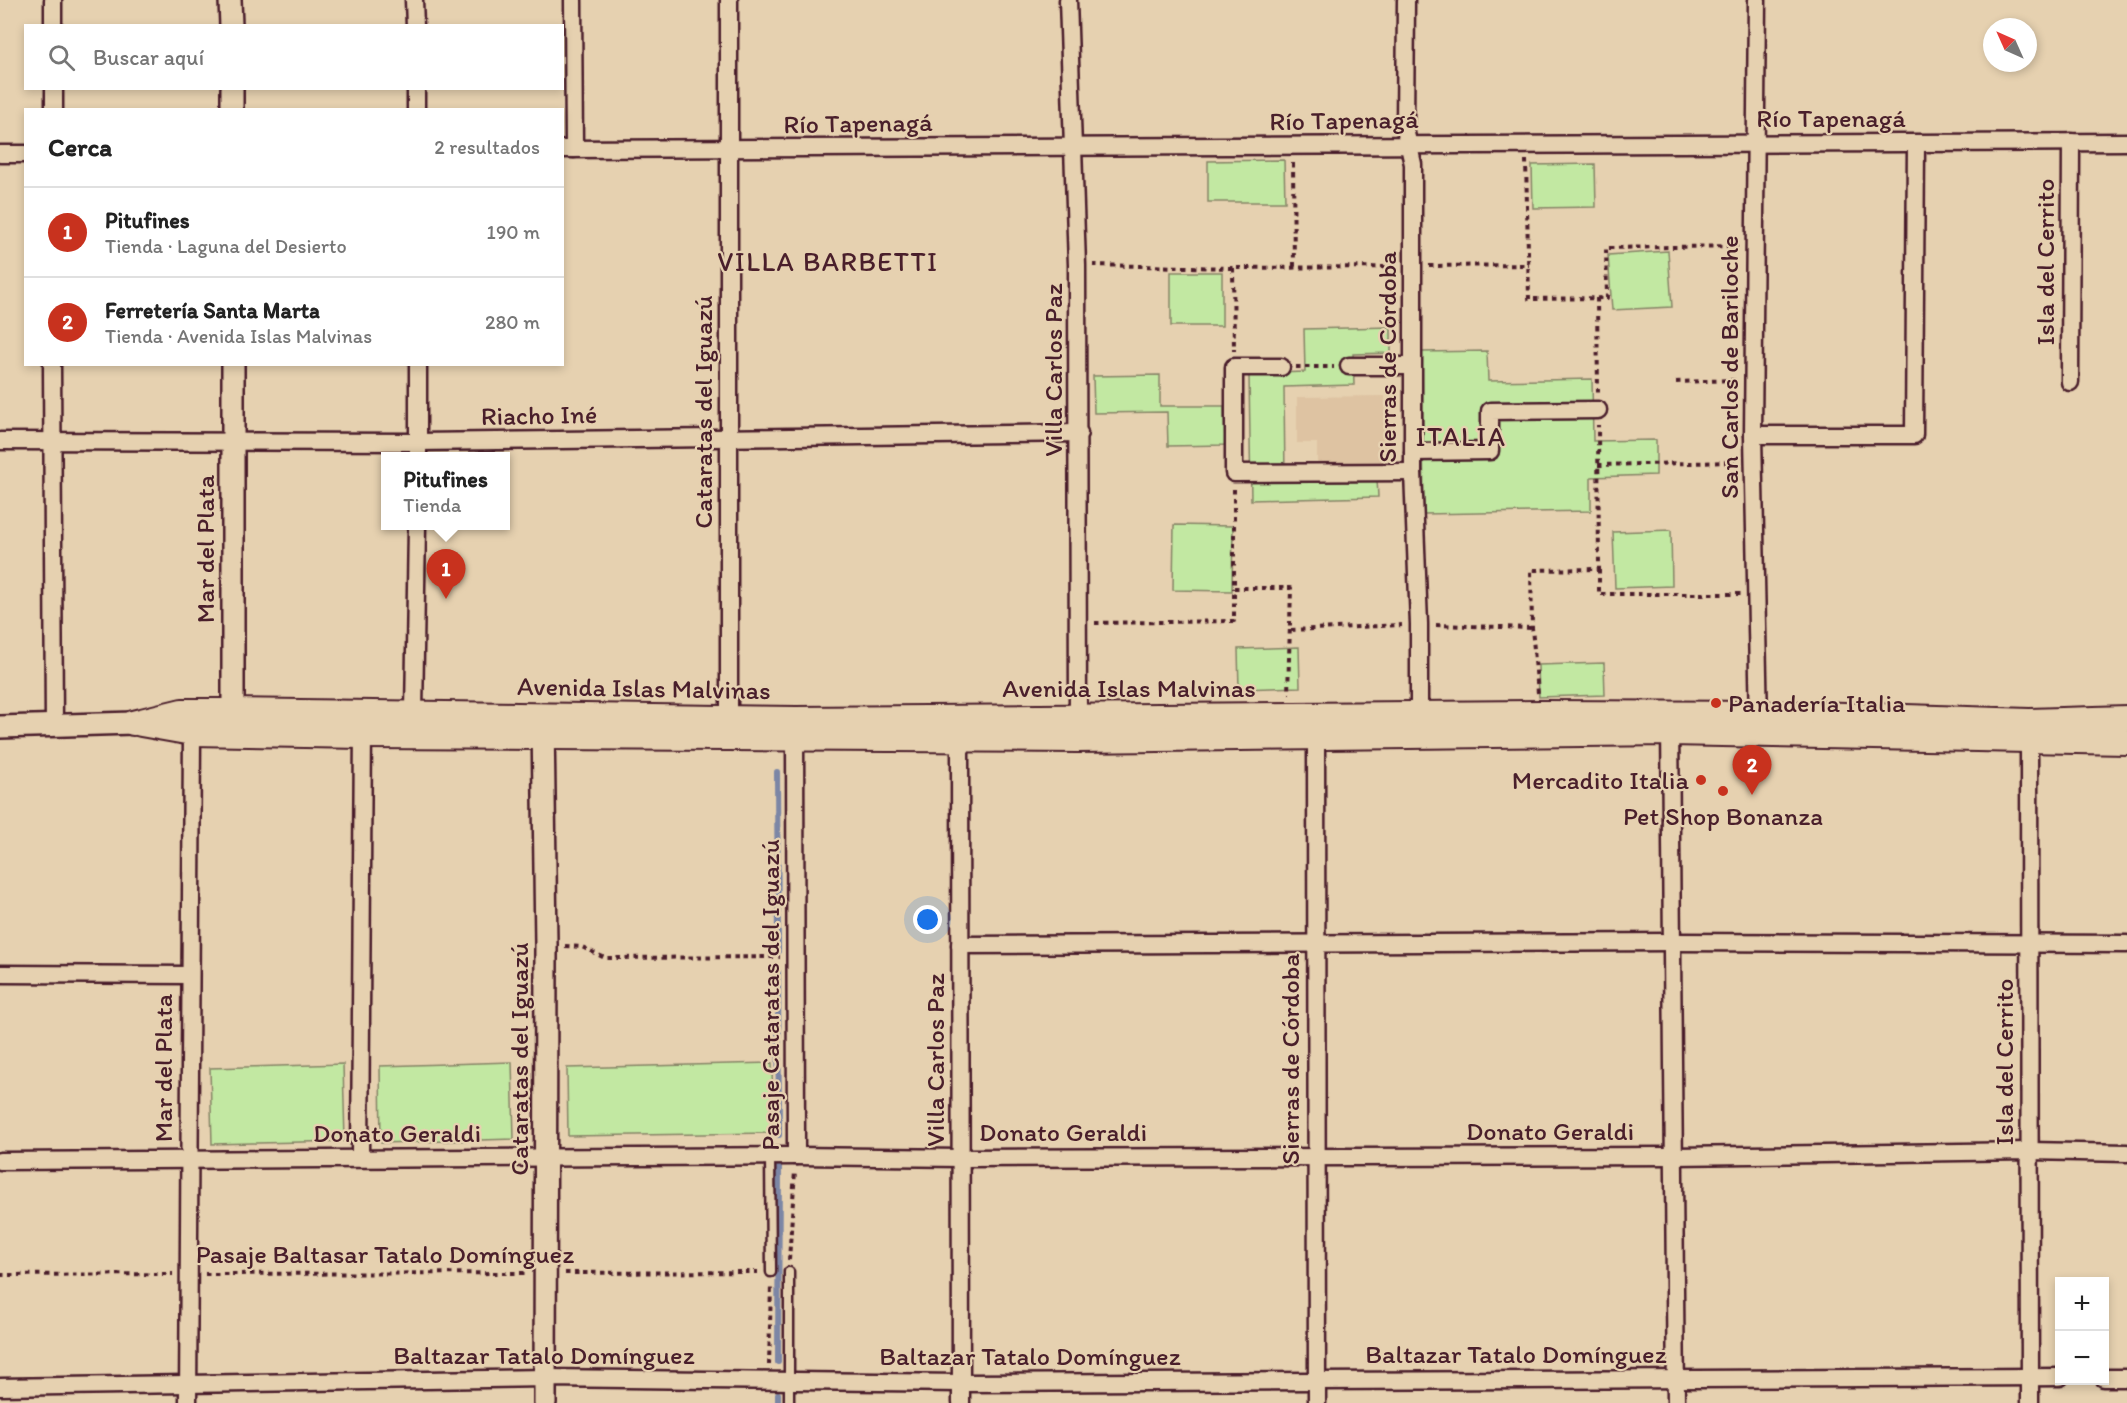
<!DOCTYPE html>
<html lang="es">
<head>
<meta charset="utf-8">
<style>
  body { margin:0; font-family:Itim,sans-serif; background:#f2f2f2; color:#222 }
  .controls { position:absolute; right:18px; bottom:18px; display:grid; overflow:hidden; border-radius:0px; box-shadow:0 3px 9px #0003 }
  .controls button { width:54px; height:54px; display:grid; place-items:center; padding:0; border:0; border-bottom:2px solid #e0e0e0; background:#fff; color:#222; font:30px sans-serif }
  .compass { position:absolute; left:1983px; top:18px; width:54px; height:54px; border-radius:50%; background:#fff; box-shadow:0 3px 9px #0003; rotate:315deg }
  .you { position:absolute; left:928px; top:920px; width:21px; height:21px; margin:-15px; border:4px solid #fff; border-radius:50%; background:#1a73e8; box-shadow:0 0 0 9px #1a73e833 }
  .badge { display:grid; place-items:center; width:39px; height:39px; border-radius:50%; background:#c8321e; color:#fff; font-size:20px; font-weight:700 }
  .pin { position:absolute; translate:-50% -50px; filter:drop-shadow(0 2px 3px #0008) }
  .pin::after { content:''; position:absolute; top:32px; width:21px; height:18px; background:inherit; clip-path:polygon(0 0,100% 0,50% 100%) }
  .popup { position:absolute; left:381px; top:452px; width:129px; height:78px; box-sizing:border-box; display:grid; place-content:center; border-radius:0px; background:#fff; filter:drop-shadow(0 2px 4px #0005); font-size:20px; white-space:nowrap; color:#767676 }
  .popup b { font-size:22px; color:#222 }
  .popup::after { content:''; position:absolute; left:50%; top:100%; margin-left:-12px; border:12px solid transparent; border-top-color:#fff }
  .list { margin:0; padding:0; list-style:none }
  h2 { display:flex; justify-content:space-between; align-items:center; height:78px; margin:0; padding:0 24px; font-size:26px }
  h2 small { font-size:20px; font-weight:400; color:#767676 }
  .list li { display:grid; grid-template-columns:39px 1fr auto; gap:18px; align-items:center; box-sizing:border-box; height:90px; padding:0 24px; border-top:2px solid #e0e0e0 }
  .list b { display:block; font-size:22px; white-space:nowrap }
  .list p { margin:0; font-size:20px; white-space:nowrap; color:#767676 }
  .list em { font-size:20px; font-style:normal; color:#767676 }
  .icon { flex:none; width:33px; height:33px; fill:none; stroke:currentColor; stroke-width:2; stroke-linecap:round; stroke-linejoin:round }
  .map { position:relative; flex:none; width:2127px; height:1403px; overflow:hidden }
  .search { position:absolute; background:#fff; box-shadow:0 3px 9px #0003; left:24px; top:24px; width:540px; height:66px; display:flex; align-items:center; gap:15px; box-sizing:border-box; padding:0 21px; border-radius:0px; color:#767676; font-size:22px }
  .panel { position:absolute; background:#fff; box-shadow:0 3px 9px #0003; left:24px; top:108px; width:540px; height:258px; border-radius:0px }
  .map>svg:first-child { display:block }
</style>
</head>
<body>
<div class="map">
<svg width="2127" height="1403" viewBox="0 0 2127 1403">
  <rect width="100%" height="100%" fill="#e6d1b0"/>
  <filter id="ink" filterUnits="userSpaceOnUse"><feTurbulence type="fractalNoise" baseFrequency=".0167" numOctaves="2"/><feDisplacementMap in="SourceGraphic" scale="12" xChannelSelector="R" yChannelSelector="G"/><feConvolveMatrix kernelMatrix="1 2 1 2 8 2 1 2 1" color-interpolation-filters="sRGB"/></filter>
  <g filter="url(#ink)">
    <!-- built -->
    <path fill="#dec3a2" d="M1385,396L1386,464H1317V443H1297V397Z"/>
    <!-- green -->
    <g fill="#c2e8a2" stroke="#868466" stroke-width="1.5">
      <path d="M1284,160L1285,202H1208V161Z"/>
      <path d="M1595,164L1596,207L1533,208L1532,165Z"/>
      <path d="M1668,251L1672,307L1612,310L1608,255Z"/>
      <rect x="1171" y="272" width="51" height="54"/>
      <path d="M1391,327V353L1353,354L1354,385L1284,387L1285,481L1377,479L1378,497L1251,500L1249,374L1305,372L1304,329Z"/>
      <path d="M1487,351L1488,381L1592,379L1593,441L1656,440V475L1591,477V511L1424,514L1422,352Z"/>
      <path d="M1160,375V406H1224L1225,445L1168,446L1167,412L1094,413L1093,376Z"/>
      <path d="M1174,525L1233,526L1232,591L1173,590Z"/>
      <path d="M1671,530L1672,586L1615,588L1613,532Z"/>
      <path d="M1299,647L1300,687L1239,689L1238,649Z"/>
      <path d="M1604,663L1605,695L1539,697L1538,665Z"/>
      <path d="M512,1062L514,1139L381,1143L380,1066Z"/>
      <path d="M772,1063L773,1133L568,1136L567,1068Z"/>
      <path d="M343,1064L345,1141L212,1144L210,1068Z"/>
    </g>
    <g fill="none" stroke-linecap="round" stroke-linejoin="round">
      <!-- stream -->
      <g stroke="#7b86a5" stroke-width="6">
        <path d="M777,772L778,951"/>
        <path d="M778,972L779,1135"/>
        <path d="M778,1362L779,1167"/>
        <path d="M778,1403V1394"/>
      </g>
      <defs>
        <g id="service">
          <path d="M770,1156L771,1272"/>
          <path d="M789,1272V1403"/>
        </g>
        <g id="minor">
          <path d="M53,0V26"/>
          <path d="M414,0L415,26"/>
          <path d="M573,0L574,149"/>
          <path d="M729,0V716"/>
          <path d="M1068,0L1077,265L1078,725"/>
          <path d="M1406,0L1405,129L1413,164V472L1419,624V714"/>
          <path d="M1757,0L1753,435L1759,722"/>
          <path d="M54,88V110"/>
          <path d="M416,88V110"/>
          <path d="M562,149L2127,142"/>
          <path d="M0,154H26"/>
          <path d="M52,364L54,726"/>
          <path d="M418,364V456"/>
          <path d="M1349,366H1412"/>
          <path d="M1281,367H1234V473L1413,472"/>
          <path d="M2070,382L2071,142"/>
          <path d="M1753,435H1914L1916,144"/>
          <path d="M0,441L418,442L1079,433"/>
          <path d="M1413,452L1490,451V411L1598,410"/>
          <path d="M414,713L417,526"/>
          <path d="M1670,723L1676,1403"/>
          <path d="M795,728L796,1156"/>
          <path d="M960,729L961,1403"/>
          <path d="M1316,729L1317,1403"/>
          <path d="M2029,731L2030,1403"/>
          <path d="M960,945L1674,942L2127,944"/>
          <path d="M0,974L190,975"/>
          <path d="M360,1158L363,728"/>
          <path d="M0,1161L796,1156L961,1158L1675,1156L2030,1151L2127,1153"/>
          <path d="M2104,1378H2127"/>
          <path d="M0,1387L546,1378L961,1383L2060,1377"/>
          <path d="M188,1403L192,733"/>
        </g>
        <g id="tertiary">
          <path d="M230,0L231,26"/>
          <path d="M232,88V110"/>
          <path d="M233,364V727"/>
          <path d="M543,720L546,945L545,1403"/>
          <path d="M0,727L133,723"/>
        </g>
        <g id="secondary">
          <path d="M133,723L182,711H232L796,719L1540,713L1814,714L2029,721L2127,718"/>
          <path d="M141,724L192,733L363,736L1078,740L1670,733L2127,742"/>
        </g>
      </defs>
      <!-- service casing -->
      <use href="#service" stroke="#4a1f2b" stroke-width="13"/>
      <!-- minor casing -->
      <use href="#minor" stroke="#4a1f2b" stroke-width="21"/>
      <!-- tertiary casing -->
      <use href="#tertiary" stroke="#4a1f2b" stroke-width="26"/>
      <!-- secondary casing -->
      <use href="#secondary" stroke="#4a1f2b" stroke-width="28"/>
      <!-- path -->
      <g stroke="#4a1f2b" stroke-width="4" stroke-dasharray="4.5 4.5" stroke-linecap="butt">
        <path d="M1526,160L1529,299L1607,298L1606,248L1738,246"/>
        <path d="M1293,163L1294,268"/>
        <path d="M1093,265L1233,268L1397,267"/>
        <path d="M1429,266L1529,265"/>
        <path d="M1233,268L1234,351"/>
        <path d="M1597,298L1598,393"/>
        <path d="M1296,367H1334"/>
        <path d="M1676,382L1736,380"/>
        <path d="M1598,465L1736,462"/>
        <path d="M1234,489V588H1291L1288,694"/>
        <path d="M1599,569V594H1741"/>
        <path d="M1095,623L1234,621V588"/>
        <path d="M1436,625L1532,628"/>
        <path d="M1291,630L1402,625"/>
        <path d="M1538,693L1532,628L1531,570L1599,569L1598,425"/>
        <path d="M565,946L582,947L605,958L780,957"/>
        <path d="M789,1260L795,1171"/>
        <path d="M565,1273L758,1272"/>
        <path d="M205,1274L527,1273"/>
        <path d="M0,1275L173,1274"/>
        <path d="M769,1365L771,1285"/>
      </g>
      <!-- service -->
      <use href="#service" stroke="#e6d1b0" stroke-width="8"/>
      <!-- minor -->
      <use href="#minor" stroke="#e6d1b0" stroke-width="16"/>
      <!-- tertiary -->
      <use href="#tertiary" stroke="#e6d1b0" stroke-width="21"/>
      <!-- secondary -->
      <use href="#secondary" stroke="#e6d1b0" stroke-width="24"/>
    </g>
  </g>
  <!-- markers -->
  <g fill="#c8321e" stroke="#e6d1b0" stroke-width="2">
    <circle cx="1716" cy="703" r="6"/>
    <circle cx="1701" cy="780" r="6"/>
    <circle cx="1723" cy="791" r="6"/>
  </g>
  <g text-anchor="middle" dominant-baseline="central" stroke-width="4.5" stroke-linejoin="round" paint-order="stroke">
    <!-- street labels -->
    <g font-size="26" fill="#4a1f2b" stroke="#e6d1b0">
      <text x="1831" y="118">Río Tapenagá</text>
      <text transform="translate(1344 120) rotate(-1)">Río Tapenagá</text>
      <text transform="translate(858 123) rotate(-1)">Río Tapenagá</text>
      <text transform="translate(2045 262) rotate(-90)">Isla del Cerrito</text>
      <text transform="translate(1387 357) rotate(-90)">Sierras de Córdoba</text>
      <text transform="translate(1729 367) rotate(-90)">San Carlos de Bariloche</text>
      <text transform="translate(1053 370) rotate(-90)">Villa Carlos Paz</text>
      <text transform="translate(703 412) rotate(-90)">Cataratas del Iguazú</text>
      <text transform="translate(539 415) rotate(-1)">Riacho Iné</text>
      <text transform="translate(205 549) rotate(-90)">Mar del Plata</text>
      <text transform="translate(644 688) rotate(1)">Avenida Islas Malvinas</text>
      <text x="1129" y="688">Avenida Islas Malvinas</text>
      <text transform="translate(770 995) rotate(-90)">Pasaje Cataratas del Iguazú</text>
      <text transform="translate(519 1059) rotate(-90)">Cataratas del Iguazú</text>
      <text transform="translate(1290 1059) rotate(-90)">Sierras de Córdoba</text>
      <text transform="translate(935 1060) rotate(-90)">Villa Carlos Paz</text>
      <text transform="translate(2004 1062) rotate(-90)">Isla del Cerrito</text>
      <text transform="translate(163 1068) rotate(-90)">Mar del Plata</text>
      <text x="1550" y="1131">Donato Geraldi</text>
      <text x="1063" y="1132">Donato Geraldi</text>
      <text x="397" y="1133">Donato Geraldi</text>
      <text x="385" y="1254">Pasaje Baltasar Tatalo Domínguez</text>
      <text x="1516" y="1354">Baltazar Tatalo Domínguez</text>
      <text x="544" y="1355">Baltazar Tatalo Domínguez</text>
      <text x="1030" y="1356">Baltazar Tatalo Domínguez</text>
    </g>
    <!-- poi labels -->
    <g font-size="26" fill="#4a1f2b" stroke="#e6d1b0" text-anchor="start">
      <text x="1728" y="703">Panadería Italia</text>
      <text x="1689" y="780" text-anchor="end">Mercadito Italia</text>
      <text x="1723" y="816" text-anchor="middle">Pet Shop Bonanza</text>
    </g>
    <!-- neighbourhood labels -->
    <g font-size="27" letter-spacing="1.5" fill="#4a1f2b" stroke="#e6d1b0">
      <text x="828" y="261">VILLA BARBETTI</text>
      <text x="1461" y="436">ITALIA</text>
    </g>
  </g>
</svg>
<div class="controls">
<button>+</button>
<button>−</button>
</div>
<svg class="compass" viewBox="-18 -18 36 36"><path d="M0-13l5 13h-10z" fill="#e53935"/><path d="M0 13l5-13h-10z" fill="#767676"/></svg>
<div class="you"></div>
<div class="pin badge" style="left:446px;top:599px">1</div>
<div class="popup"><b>Pitufines</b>Tienda</div>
<div class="pin badge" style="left:1752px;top:795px">2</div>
<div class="search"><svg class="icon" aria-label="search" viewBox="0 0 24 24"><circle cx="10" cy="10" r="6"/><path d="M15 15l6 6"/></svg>Buscar aquí</div>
<section class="panel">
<h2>Cerca<small>2 resultados</small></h2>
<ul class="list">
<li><span class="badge">1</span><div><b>Pitufines</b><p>Tienda · Laguna del Desierto</p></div><em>190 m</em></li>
<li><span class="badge">2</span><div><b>Ferretería Santa Marta</b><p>Tienda · Avenida Islas Malvinas</p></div><em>280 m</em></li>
</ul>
</section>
</div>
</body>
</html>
